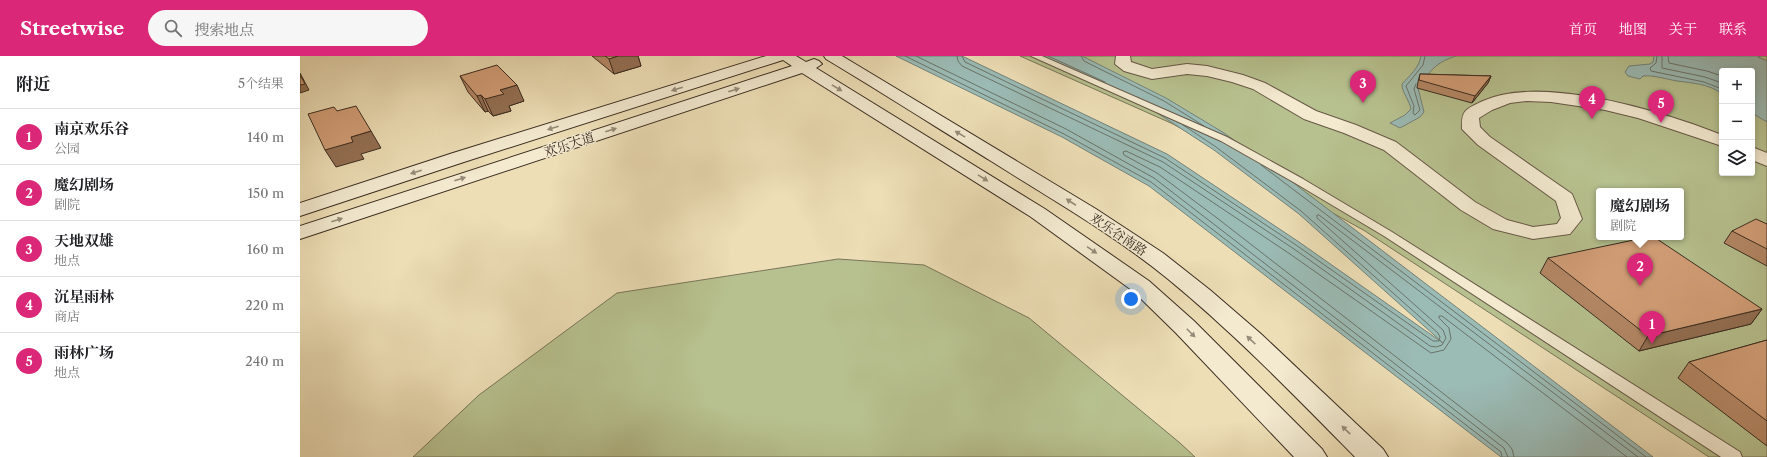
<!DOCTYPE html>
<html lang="zh">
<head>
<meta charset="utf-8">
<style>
  body { margin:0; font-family:"Libre Caslon Text","Noto Serif SC",serif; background:#f6f6f6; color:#202124 }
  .controls { position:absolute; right:12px; top:12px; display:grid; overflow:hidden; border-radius:4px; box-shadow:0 2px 6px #0003 }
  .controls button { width:36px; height:36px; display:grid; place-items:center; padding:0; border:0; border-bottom:1px solid #e0e0e0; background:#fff; color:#202124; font:20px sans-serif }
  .you { position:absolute; left:831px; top:243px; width:14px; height:14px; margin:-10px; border:3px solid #fff; border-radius:50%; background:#1a73e8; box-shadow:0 0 0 6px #1a73e833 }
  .badge { display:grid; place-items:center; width:26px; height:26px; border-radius:50%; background:#db2777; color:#fff; font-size:13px; font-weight:700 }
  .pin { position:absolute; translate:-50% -33px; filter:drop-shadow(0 1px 2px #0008) }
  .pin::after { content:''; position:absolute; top:21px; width:14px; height:12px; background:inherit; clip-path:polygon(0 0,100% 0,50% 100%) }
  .popup { position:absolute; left:1296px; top:132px; width:88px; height:52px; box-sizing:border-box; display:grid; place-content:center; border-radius:4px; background:#fff; filter:drop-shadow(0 1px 3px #0005); font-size:13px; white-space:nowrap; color:#757577 }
  .popup b { font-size:15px; color:#202124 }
  .popup::after { content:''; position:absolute; left:50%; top:100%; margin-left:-8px; border:8px solid transparent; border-top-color:#fff }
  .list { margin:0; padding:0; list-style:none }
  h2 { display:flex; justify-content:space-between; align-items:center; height:52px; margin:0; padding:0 16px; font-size:17px }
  h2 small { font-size:13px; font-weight:400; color:#757577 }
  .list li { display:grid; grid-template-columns:26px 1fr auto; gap:12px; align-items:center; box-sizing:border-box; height:56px; padding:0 16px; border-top:1px solid #e0e0e0 }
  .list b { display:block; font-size:15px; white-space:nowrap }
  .list p { margin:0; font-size:13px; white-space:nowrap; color:#757577 }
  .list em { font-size:13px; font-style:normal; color:#757577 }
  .icon { flex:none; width:22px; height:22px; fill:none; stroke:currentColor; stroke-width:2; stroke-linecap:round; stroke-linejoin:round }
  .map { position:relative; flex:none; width:1467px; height:401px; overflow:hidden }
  header { display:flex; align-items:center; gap:24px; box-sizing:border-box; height:56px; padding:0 20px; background:#db2777; color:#fff }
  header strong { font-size:19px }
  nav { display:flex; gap:22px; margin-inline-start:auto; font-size:14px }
  .search { width:280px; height:36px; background:#f6f6f6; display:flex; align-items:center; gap:10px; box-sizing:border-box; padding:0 14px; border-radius:22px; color:#757577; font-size:15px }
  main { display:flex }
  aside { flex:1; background:#fff }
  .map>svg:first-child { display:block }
</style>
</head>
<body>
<header>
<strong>Streetwise</strong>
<div class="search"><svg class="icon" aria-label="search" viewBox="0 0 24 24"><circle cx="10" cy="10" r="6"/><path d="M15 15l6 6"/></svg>搜索地点</div>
<nav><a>首页</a><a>地图</a><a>关于</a><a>联系</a></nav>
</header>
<main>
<aside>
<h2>附近<small>5个结果</small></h2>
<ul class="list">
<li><span class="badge">1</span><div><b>南京欢乐谷</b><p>公园</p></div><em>140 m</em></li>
<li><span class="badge">2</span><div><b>魔幻剧场</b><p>剧院</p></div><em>150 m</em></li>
<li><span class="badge">3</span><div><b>天地双雄</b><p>地点</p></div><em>160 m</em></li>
<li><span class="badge">4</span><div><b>沉星雨林</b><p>商店</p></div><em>220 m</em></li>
<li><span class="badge">5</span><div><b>雨林广场</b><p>地点</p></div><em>240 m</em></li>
</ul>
</aside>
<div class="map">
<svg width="1467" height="401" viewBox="0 0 1467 401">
  <rect width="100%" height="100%" fill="#eddeb6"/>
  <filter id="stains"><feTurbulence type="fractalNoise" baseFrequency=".005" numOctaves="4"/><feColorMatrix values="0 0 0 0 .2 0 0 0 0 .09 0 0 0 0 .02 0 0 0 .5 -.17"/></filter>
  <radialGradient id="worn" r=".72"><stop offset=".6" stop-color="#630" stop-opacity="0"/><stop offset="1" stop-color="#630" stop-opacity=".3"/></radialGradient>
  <!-- green -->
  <g fill="#b7c18f" stroke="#787658" fill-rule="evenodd">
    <path d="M720,0H1467V401H1409L1065,175L873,68ZM1422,15H1452V117H1422ZM1299,135H1381V181H1299Z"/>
    <path d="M538,203L624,209L729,262L880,387L895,401H113L179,339L317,237Z"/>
  </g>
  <!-- water -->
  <g fill="#9bbbb5" stroke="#748279">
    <path d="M596,0H662L867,98L999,186L1143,287L999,158L914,94L851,53L738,0H782L866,42L924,77L991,125L1353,401H1201L849,130L762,81Z"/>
    <path d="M1121,0H1156C1135,7 1131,14 1118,32L1124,56L1120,61L1100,72L1090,67L1105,59L1111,53C1109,43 1102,37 1102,28C1110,19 1119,12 1121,0Z"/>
    <path d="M1354,0H1461L1458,1L1467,5V66L1452,57V15H1422V38C1410,28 1392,27 1377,25C1365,23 1355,19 1343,20L1340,23L1328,20L1325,16L1329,10L1350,8L1353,6Z"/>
  </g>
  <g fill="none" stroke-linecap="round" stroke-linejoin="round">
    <!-- shore -->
    <g stroke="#6a746a" stroke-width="1">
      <path d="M605,0L764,78L851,126L1201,396L1202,401"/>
      <path d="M616,0L766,73L854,122L1204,392L1208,401"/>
      <path d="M657,0L658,5L662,10L863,106L994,193L1130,290L1136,291L1142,289L1146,282L1143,274L1017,162V159H1019L1338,401"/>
      <path d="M662,0L665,6L865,102L996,189L1133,285H1139L1140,281L1138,277L1001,155L916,91L883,69"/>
      <path d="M748,0L805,26"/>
      <path d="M781,0L784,5L864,45L904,70"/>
      <path d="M1357,0L1356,7L1350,12L1351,15L1404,26L1422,33"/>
      <path d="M1362,0V12L1405,21L1422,27"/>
      <path d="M1368,0L1369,7L1407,15L1422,20"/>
      <path d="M1116,28L1114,33L1120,54L1115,59L1113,57L1114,50L1106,30L1123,9L1125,0"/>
      <path d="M961,109L1346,401"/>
      <path d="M1214,401L1212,393L1207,387L917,162L857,117L824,99L823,96L826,95L860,111L990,198L1131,297L1144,294L1151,283L1149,272L1139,262V260H1142L1327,401"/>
    </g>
    <defs>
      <path id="lane" d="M731,0H742L927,81L1003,123L1092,176L1440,396L1442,401H1421L1084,180L995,127L921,85Z"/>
      <g id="street">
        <path d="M816,0H830L831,6L852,13L887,8L907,10L943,19L965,27L1016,55L1056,69L1096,86L1175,146L1207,164L1233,171L1257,168L1261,162L1256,145L1178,89L1162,73C1161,54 1166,53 1183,45C1242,18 1364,56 1422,79V90L1338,62L1305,54L1251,46L1227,45L1210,47L1192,54L1179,62L1180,71L1190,81L1272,138L1282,163L1270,178L1233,183L1193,173L1161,154L1084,94L1044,77L1004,63L953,33L932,26L907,20L887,18L852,23L824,15L815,8Z"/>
        <path d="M1452,91L1467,97V110L1452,104Z"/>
      </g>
      <g id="secondary">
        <path d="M466,0H496L506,6L514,3L519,5L522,8L516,12L745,153L849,225L894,265L1022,393L1027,401H994L876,277L833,235L731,161L502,17L0,183V170L492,10L483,4L167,105L0,160V147L153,97Z"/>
        <path d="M524,0H542L557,9L796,153L863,197L910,234L961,278L1083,393L1088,401H1055C995,340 935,278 868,223C813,178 751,143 691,105C636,71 581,36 526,3Z"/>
      </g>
    </defs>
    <!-- lane casing -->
    <use href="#lane" stroke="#675846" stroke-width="2"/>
    <!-- street casing -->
    <use href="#street" stroke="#675846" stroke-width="2"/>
    <!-- secondary casing -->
    <use href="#secondary" stroke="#3a2c20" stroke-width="2"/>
    <!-- lane -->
    <use href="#lane" fill="#f3ead0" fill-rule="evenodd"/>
    <!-- street -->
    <use href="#street" fill="#f3ead0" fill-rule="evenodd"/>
    <!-- secondary -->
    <use href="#secondary" fill="#f3ead0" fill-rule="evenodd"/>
  </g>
  <!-- wall -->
  <g fill="#b58866" stroke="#3a2c20">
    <path d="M292,0H338L341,10L314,18Z"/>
    <path d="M1120,18L1191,20L1188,27L1172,47L1117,32L1118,26Z"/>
    <path d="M160,20L224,45L209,50L211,55L193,60L188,55L185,56L168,36Z"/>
    <path d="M1467,168V210L1424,187L1432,175Z"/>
    <path d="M1248,202L1462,253L1451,268L1339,295L1240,217Z"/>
    <path d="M1467,284V390L1378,322L1389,306Z"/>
  </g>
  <!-- shaded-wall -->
  <g fill="#936f53" stroke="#3a2c20">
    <path d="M318,0H338L341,10L314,18L309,3Z"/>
    <path d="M0,17L9,34L0,37Z"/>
    <path d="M1191,20L1188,27L1172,47L1175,40Z"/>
    <path d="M217,29L224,45L209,50L211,55L193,60L185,43L200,34Z"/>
    <path d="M181,39L188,55L185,56L177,40Z"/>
    <path d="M71,75L81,92L61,98L64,103L36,111L25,94L51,81Z"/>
    <path d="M1462,253L1451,268L1339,295L1348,280Z"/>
  </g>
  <!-- building -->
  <g fill="#d29e77" stroke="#3a2c20">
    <path d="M305,0H318L309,3Z"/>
    <path d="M197,9L217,29L200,34L204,38L185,43L181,39L177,40L160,20Z"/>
    <path d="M1120,18L1191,20L1175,40L1119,24Z"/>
    <path d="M0,19L5,28L0,29Z"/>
    <path d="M56,50L71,75L51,81L53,86L25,94L8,58L34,51L37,55Z"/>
    <path d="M1456,163L1467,168V193L1432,175Z"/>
    <path d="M1348,181H1354L1462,253L1348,280L1248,202Z"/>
    <path d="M1467,284V365L1389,306Z"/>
  </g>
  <!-- one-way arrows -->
  <defs><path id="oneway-solid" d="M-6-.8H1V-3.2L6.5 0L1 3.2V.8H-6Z"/></defs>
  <g fill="#968b78">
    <use href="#oneway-solid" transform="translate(537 32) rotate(31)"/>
    <use href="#oneway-solid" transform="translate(377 33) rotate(163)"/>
    <use href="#oneway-solid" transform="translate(434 34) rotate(-18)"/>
    <use href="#oneway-solid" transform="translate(253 72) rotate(162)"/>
    <use href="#oneway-solid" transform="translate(311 74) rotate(-18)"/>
    <use href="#oneway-solid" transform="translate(660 78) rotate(-149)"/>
    <use href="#oneway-solid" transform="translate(116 116) rotate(162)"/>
    <use href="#oneway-solid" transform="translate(683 122) rotate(32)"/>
    <use href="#oneway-solid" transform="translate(160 123) rotate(-18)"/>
    <use href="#oneway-solid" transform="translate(771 146) rotate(-147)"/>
    <use href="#oneway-solid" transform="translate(37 164) rotate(-18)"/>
    <use href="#oneway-solid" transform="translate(792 194) rotate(34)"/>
    <use href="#oneway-solid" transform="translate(891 277) rotate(45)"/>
    <use href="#oneway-solid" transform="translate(951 284) rotate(-137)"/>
    <use href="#oneway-solid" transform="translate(1046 374) rotate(-136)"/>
  </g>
  <g text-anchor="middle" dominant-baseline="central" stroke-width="3" stroke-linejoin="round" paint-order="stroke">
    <!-- street labels -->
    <g font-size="13" fill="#3a2c20" stroke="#f3ead0">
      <text transform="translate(269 88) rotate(-18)">欢乐大道</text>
      <text transform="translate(819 178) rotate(34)">欢乐谷南路</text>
    </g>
  </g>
  <rect width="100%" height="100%" filter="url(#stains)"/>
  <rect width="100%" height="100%" fill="url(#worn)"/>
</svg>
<div class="controls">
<button>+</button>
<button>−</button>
<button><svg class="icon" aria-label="layers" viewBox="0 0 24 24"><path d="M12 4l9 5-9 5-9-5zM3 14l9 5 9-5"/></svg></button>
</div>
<div class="you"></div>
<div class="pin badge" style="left:1352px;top:288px">1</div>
<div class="pin badge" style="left:1340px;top:230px">2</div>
<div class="popup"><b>魔幻剧场</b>剧院</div>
<div class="pin badge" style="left:1063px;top:47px">3</div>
<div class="pin badge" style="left:1292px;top:63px">4</div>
<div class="pin badge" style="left:1361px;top:67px">5</div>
</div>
</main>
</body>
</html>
